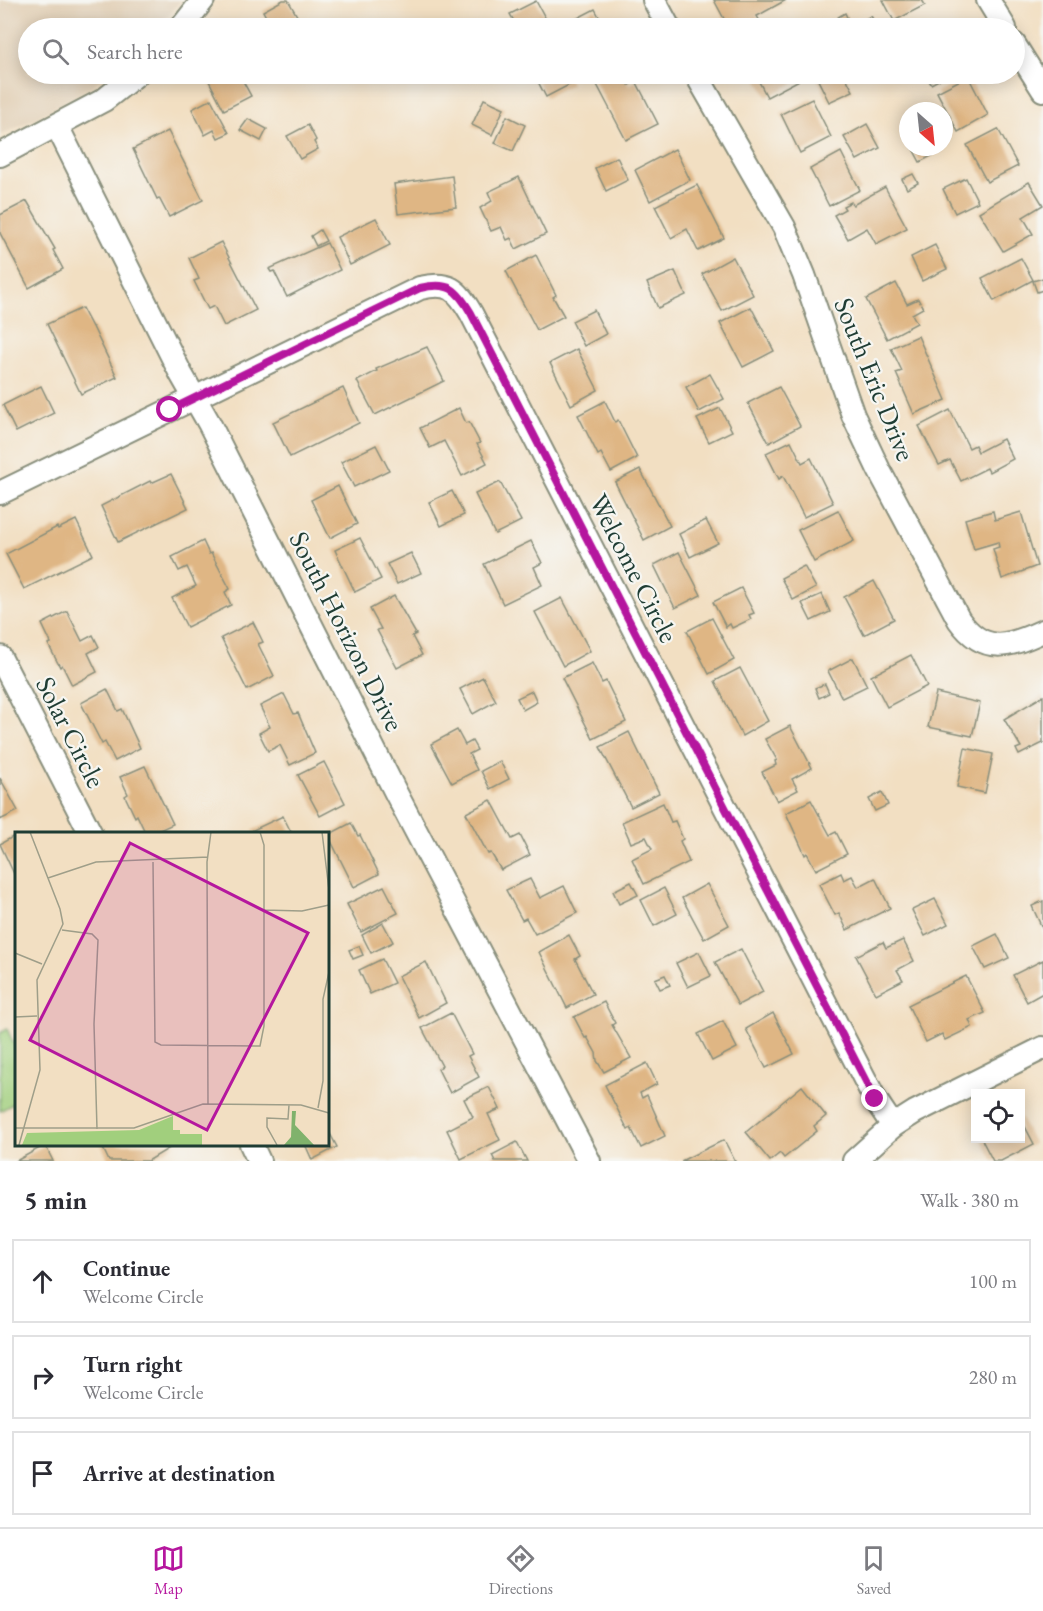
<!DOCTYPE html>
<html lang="en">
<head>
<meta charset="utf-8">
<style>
  body { margin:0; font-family:"EB Garamond",serif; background:#f7f7f7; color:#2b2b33 }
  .controls { position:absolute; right:18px; bottom:18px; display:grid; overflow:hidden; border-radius:0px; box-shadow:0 3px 15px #0003 }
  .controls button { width:54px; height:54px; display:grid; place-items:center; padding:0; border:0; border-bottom:2px solid #e1e1e2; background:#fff; color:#2b2b33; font:30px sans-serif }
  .compass { position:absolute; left:899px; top:102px; width:54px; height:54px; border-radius:50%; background:#fff; box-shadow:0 3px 15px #0003; rotate:153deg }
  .stop { position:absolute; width:18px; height:18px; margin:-14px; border:4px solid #b5179e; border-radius:50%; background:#fff }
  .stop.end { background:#b5179e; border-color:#fff; box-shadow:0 2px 6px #0008 }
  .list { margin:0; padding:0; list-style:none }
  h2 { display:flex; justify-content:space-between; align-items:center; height:78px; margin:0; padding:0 24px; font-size:26px }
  h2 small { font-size:20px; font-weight:400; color:#7c7c81 }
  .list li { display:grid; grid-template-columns:39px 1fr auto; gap:18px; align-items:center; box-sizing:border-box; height:84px; margin:0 12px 12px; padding:0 12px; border:2px solid #e1e1e2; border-radius:0px }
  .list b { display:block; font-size:22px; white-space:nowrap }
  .list p { margin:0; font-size:20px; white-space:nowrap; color:#7c7c81 }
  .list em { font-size:20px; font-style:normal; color:#7c7c81 }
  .icon { flex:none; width:33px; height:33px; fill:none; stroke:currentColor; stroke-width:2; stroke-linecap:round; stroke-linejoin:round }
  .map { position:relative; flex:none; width:1043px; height:1161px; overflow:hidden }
  .search { position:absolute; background:#fff; box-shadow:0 3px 15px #0003; left:18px; right:18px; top:18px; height:66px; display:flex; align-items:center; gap:15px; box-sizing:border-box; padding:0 21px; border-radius:33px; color:#7c7c81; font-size:22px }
  .sheet { height:366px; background:#fff }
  nav { display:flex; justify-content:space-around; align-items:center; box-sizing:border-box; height:84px; border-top:2px solid #e1e1e2; background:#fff; font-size:16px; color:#7c7c81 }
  nav a { display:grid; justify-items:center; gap:3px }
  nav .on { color:#b5179e }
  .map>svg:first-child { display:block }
</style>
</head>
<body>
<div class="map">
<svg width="1043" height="1161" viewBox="0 0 1043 1161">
  <rect width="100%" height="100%" fill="#f6f6f2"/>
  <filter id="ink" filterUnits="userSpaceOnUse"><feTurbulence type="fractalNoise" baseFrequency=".0167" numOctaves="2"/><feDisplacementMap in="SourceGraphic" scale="12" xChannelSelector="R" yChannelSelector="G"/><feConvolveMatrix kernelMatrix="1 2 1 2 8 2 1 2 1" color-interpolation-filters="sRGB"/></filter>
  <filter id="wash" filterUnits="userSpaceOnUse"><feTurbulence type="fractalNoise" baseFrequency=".008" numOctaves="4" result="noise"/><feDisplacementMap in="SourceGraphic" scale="24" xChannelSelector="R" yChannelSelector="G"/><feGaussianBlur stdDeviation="1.35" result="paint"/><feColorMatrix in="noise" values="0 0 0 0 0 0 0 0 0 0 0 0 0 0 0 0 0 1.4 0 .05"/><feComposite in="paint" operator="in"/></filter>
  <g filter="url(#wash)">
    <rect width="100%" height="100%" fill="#f2dfc2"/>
    <!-- built -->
    <path fill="#e1ceb3" d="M0,0H182L157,28H28V74H107L92,86L31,121L0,135Z"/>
    <!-- green -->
    <path fill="#a1cf7d" stroke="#608658" stroke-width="1.5" d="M7,1029L16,1049V1102L0,1111V1033Z"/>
    <g id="blocks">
      <!-- building -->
      <g fill="#dfb684">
        <path d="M283,0H288L301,23L293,28H272L263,11Z"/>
        <path d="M714,0H786L757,16L763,27L761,28H729Z"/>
        <path d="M883,0H922L925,5L894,21Z"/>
        <path d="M536,1L549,25L542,28H518L510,14Z"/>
        <path d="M595,9L605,28H566L564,25Z"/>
        <path d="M845,13L851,26L843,28L838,17Z"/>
        <path d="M871,16L878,28H847Z"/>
        <path d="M208,74H239L251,96L224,110L206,75Z"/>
        <path d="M534,74H566L571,84L546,97Z"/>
        <path d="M606,74H623L629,85L636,81L658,124L626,140L594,79Z"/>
        <path d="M755,74H806L807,76L767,97Z"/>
        <path d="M826,74H844L853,91L829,102L817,78Z"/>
        <path d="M925,74H950L931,84Z"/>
        <path d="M968,76L988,115L958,132L937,92Z"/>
        <path d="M211,99L229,133L218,138L214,130L205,135L192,109Z"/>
        <path d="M484,99L504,108L492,135L472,125Z"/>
        <path d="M812,99L831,137L800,153L781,114Z"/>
        <path d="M507,116L525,125L513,151L495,143Z"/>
        <path d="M248,119L267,129L261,141L240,130Z"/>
        <path d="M867,124L880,148L857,160L844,137Z"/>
        <path d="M308,125L316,140L314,142L318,149L300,159L287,136Z"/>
        <path d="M998,129L1018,166L987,182L967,145Z"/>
        <path d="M168,131L203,200L169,217L159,198L157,199L133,149Z"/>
        <path d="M912,147H942L943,150L920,162Z"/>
        <path d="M675,149L690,180L650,201L635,170Z"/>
        <path d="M841,152L860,190L829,206L810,169Z"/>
        <path d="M617,157L628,180L606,191L595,168Z"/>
        <path d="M913,174L918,183L907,189L902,179Z"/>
        <path d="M452,176L456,207L398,214L394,184Z"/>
        <path d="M519,177L546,234L516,249L511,238L507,240L501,227L491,231L480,208L492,201L488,192Z"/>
        <path d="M966,178L978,202L955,213L943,189Z"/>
        <path d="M1029,182L1043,205L1023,217L1033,234L1003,251L979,212Z"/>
        <path d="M697,185L724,238L698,251L687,229L671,238L655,206Z"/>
        <path d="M885,187L907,228L876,244L867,228L848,239L834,215L845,209L843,206L851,202L853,205Z"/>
        <path d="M27,201L55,249L53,250L63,269L29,288L0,233V215Z"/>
        <path d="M376,218L390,245L350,265L337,237Z"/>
        <path d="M320,230L326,241L316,246L311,236Z"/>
        <path d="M221,242L256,310L224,326L214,306L208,309L194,281L199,279L189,258Z"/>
        <path d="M327,243L340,270L287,297L274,271L271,272L269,269Z"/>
        <path d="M935,245L947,269L922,281L911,257Z"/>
        <path d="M536,255L556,295L553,297L564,316L537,330L506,271Z"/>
        <path d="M733,257L753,295L722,311L702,274Z"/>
        <path d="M1021,258L1033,280L994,301L982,278Z"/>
        <path d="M675,271L686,295L658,308L647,283Z"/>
        <path d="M1043,278V290L1037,292L1033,281Z"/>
        <path d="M896,283L907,304L918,299L923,308L912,314L917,323L887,339L866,299Z"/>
        <path d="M751,307L774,351L743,367L720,323Z"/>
        <path d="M82,308L92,327H93L117,377L81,394L47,324Z"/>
        <path d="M594,310L606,334L584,346L572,321Z"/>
        <path d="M918,336L946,400L914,414L896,373L902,371L891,348Z"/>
        <path d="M427,347L444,381L375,415L357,381L377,371L376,369Z"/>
        <path d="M577,349L598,390L571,405L550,363Z"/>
        <path d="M710,374L724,399L699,412L686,387Z"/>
        <path d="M41,386L54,413L16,432L3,405Z"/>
        <path d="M779,387L800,426L769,443L748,403Z"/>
        <path d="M343,388L359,423L290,457L273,422Z"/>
        <path d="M605,401L615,422L618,420L637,458L611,472L601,453L598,455L578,415Z"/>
        <path d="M459,408L466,423L469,422L480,443L477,444L487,463L462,476L444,441L430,448L420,428Z"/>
        <path d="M720,408L732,431L709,442L697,419Z"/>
        <path d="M950,410L969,448L975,445L978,452L1003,439L1013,459L989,472L987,468L961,481L950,460L939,465L919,426Z"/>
        <path d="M791,441L802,463L811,458L833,503L804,517L783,476L779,479L766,453Z"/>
        <path d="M376,445L389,470L354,487L341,462Z"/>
        <path d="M640,469L670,526L644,540L615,482Z"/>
        <path d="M171,474L188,508L118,542L101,506L150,481L151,483Z"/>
        <path d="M500,482L521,521L495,534L475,494Z"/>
        <path d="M338,486L357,524L330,538L311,500Z"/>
        <path d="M452,491L464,515L441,526L429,502Z"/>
        <path d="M838,510L854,541L814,562L798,530Z"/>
        <path d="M993,511L995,520L1021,512L1037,566L1002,579L993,549L999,547L998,542L974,549L965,519Z"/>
        <path d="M76,520L93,555L24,589L6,554L57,527L58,529Z"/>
        <path d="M706,520L718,543L690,557L679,534Z"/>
        <path d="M360,538L381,579L355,592L335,550Z"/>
        <path d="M203,541L209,554L211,553L230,589L225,592L231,605L187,627L172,598L196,586L187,567L179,571L172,557Z"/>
        <path d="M531,541L542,563L534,567L542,585L503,604L484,564Z"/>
        <path d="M679,552L701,595L675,608L654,565Z"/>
        <path d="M411,553L421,573L397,584L387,564Z"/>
        <path d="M804,566L816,588L793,600L781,578Z"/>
        <path d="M874,581L894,619L864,635L844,597Z"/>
        <path d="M741,588L754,613L749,615L751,619L732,628L730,624L726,627L713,602Z"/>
        <path d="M822,594L830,612L811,621L802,603Z"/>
        <path d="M394,596L416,634L412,636L422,655L397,668L377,630L381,629L370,609Z"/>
        <path d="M562,598L590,651L563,666L535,612Z"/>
        <path d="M67,611L82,641L93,635L99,647L88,653L97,672L72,685L62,665L60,667L48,644L51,643L42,624Z"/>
        <path d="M712,618L734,660L709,674L687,631Z"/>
        <path d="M253,622L263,642L258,644L274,676L247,690L221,638Z"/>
        <path d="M911,655L927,686L887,707L871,676Z"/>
        <path d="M853,658L867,686L842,698L828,671Z"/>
        <path d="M592,663L602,683L606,681L626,722L593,739L562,678Z"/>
        <path d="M740,668L768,721L742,736L715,681Z"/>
        <path d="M483,677L496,701L473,714L460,689Z"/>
        <path d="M825,684L829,693L819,698L815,688Z"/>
        <path d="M107,689L118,711L122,709L140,748L115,761L105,742L102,744L81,703Z"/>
        <path d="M532,691L537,702L523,710L517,698Z"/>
        <path d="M936,693L980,703L972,736L928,727Z"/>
        <path d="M284,694L294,714L298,713L315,753L290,765L280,745L268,751L259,733L270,727L260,706Z"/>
        <path d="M1043,696V743L1019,755L1016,749L1021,747L1004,719Z"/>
        <path d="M790,726L812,768L792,779L798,790L777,801L762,772L776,765L775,761L777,760L765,739Z"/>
        <path d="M457,730L465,745L472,741L477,750L469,754L477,770L452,783L431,744Z"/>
        <path d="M629,732L659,793L631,807L600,747Z"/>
        <path d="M965,748L993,754L985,793L957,787Z"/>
        <path d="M500,761L509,779L490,789L481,771Z"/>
        <path d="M324,762L345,803L320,816L298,775Z"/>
        <path d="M145,766L173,824L151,834H146L137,815L135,817L125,796L128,794L120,777Z"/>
        <path d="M0,778L18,811L0,820Z"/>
        <path d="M882,792L888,805L875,811L869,799Z"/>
        <path d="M491,800L512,839L520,835L530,855L501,870L491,853L488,854L466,813Z"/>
        <path d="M811,800L830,835L836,832L847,854L816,870L807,853L805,855L786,813Z"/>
        <path d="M663,803L671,822L675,821L683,839L680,841L689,862L644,884L632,859L652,849L646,837L631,843L622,822Z"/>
        <path d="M283,816L292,834H255L253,830Z"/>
        <path d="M351,823L358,836L360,835L379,874L354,887L328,835Z"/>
        <path d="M16,835V878L0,844Z"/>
        <path d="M841,873L844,880L852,876L858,887L875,878L890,908L847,930L839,913L835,915L819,884Z"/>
        <path d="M530,879L540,898L564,886L577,913L535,934L526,918L522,920L506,890Z"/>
        <path d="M631,882L638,895L619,904L613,891Z"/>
        <path d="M707,884L729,925L704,939L682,898Z"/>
        <path d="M384,886L398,913L361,932L347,904Z"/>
        <path d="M664,888L677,914L654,926L641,900Z"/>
        <path d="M935,899L948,924L925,936L912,910Z"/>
        <path d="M1043,901V930L1032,906Z"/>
        <path d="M383,923L393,942L371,953L362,935Z"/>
        <path d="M997,934L1009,958L985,969L973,946Z"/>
        <path d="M569,935L580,956L575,959L593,994L567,1008L539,952Z"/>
        <path d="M903,940L914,961L897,970L903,980L876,994L856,956L883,942L886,948Z"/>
        <path d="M359,946L363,955L353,959L349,950Z"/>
        <path d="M741,949L763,992L738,1005L715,962Z"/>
        <path d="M699,952L711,976L688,987L676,963Z"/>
        <path d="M382,959L394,983L370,994L359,970Z"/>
        <path d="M1043,960V993L1027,1002L1013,975Z"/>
        <path d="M426,962L446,1003L419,1018L398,976Z"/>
        <path d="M665,975L670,985L660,989L655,979Z"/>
        <path d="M966,976L985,1013L969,1020L972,1027L945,1040L942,1034L926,1042L908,1005Z"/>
        <path d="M604,1002L615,1023L612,1025L631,1058L604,1072L597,1061L596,1053L587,1037L585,1038L574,1017Z"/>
        <path d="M451,1013L472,1054L468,1056L479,1077L450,1093L438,1069L442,1066L422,1028Z"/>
        <path d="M773,1013L794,1054L766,1068L746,1029Z"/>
        <path d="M723,1021L737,1048L712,1061L698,1034Z"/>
        <path d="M647,1063L657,1084L640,1093L642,1098L647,1095L665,1136L641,1148L631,1128L628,1130L605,1085Z"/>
        <path d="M802,1086L826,1116L814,1126L817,1131L784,1158L780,1153L770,1161L746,1132Z"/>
        <path d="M489,1087L500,1109L488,1114L500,1140L461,1159L447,1130L473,1117L464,1099Z"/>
        <path d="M1020,1117L1034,1144L1001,1161H993L981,1138H1020Z"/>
        <path d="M327,1128L337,1147L312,1160L305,1144H327Z"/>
        <path d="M724,1140L735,1161H681Z"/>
        <path d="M517,1142L527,1161H495L492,1155Z"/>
        <path d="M101,1144H176L148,1161H109Z"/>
        <path d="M45,1145L53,1161H16Z"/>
      </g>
    </g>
  </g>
  <g filter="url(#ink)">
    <use href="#blocks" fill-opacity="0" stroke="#888e7b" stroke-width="1.5"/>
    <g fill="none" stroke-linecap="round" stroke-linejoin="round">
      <defs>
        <g id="minor">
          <path d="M654,0L669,28"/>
          <path d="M988,0L1005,28"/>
          <path d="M181,28L203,0"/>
          <path d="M1014,44L1043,90"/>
          <path d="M696,74L784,227L804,275L853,415L879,470L959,620C984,655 1008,647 1043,631"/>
          <path d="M57,126L181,374L209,423L397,795L589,1161"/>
          <path d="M0,155L104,100L137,74"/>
          <path d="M0,493L420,288C449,281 457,289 471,313L875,1099L893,1126"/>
          <path d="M0,657L91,834"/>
          <path d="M251,1144L259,1161"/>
          <path d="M854,1161L893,1126L915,1112L1043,1048"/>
        </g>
      </defs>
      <!-- minor casing -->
      <use href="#minor" stroke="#888e7b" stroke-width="26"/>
      <!-- minor -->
      <use href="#minor" stroke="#fff" stroke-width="22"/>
    </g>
  </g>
  <g fill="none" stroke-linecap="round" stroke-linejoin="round" filter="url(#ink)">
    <!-- route -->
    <path stroke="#b5179e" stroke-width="8" d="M170,410L420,288C449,281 457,289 471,313L875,1099"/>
  </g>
  <g text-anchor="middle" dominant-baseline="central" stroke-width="4.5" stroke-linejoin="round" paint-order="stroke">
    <!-- street labels -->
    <g font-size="27" fill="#1f3d34" stroke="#f6f6f2">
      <text transform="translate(875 379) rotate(68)">South Eric Drive</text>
      <text transform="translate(634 568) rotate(63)">Welcome Circle</text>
      <text transform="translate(347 631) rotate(63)">South Horizon Drive</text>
      <text transform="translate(71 732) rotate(63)">Solar Circle</text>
    </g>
  </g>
  <!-- overview -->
  <g transform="translate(15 832)">
    <rect width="314" height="314" fill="#f2dfc2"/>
    <path d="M158,284V298H165V302H187V313H7L12,301L124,298Z" fill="#a1cf7d"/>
    <path d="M277,279H281L280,293L299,313H269L276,305Z" fill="#80b26c"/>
    <path fill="none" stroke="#9e9e89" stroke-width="1.5" d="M307,0L314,58M138,30L140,210L146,213L245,214L249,194V13L245,0M33,46L81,30L193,25M249,78L287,79L314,73M47,98L77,102L83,108L79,192L82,297M0,121L27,132M0,185L22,184M193,272L192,30L196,0M303,276L308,249V167L314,140M0,296H119L188,272L286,273L314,281M4,313L25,238L22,148L48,92L45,77L15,0M262,313L252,295V286L273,287L274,273"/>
    <path fill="#b5179e" fill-opacity="0.15" stroke="#b5179e" stroke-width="3" d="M115,11L293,101L192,298L15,208Z"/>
    <rect width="314" height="314" fill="none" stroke="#1f3d34" stroke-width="3"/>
  </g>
</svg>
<div class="controls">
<button><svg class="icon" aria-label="locate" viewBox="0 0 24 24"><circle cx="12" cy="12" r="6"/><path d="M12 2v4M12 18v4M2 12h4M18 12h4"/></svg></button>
</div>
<svg class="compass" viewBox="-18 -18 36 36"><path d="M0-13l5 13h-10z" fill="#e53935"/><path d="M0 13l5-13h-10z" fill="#7c7c81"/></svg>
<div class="stop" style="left:170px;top:410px"></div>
<div class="stop end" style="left:875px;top:1099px"></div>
<div class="search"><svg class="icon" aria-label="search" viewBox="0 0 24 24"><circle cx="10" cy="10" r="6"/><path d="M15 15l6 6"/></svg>Search here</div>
</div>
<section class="sheet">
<h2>5 min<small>Walk · 380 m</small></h2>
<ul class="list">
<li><svg class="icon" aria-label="ahead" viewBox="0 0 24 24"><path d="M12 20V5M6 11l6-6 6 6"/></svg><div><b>Continue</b><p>Welcome Circle</p></div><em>100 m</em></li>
<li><svg class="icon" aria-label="right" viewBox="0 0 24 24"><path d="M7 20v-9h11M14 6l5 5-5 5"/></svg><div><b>Turn right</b><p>Welcome Circle</p></div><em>280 m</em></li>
<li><svg class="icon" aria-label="arrive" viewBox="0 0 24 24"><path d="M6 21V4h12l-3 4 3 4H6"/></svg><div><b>Arrive at destination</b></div></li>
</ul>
</section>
<nav>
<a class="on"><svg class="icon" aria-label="map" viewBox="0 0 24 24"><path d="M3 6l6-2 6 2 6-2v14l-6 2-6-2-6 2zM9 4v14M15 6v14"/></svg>Map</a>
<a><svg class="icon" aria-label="directions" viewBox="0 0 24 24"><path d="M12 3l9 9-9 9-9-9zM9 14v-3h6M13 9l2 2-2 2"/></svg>Directions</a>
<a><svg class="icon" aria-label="saved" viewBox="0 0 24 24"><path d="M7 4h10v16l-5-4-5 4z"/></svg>Saved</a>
</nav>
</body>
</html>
